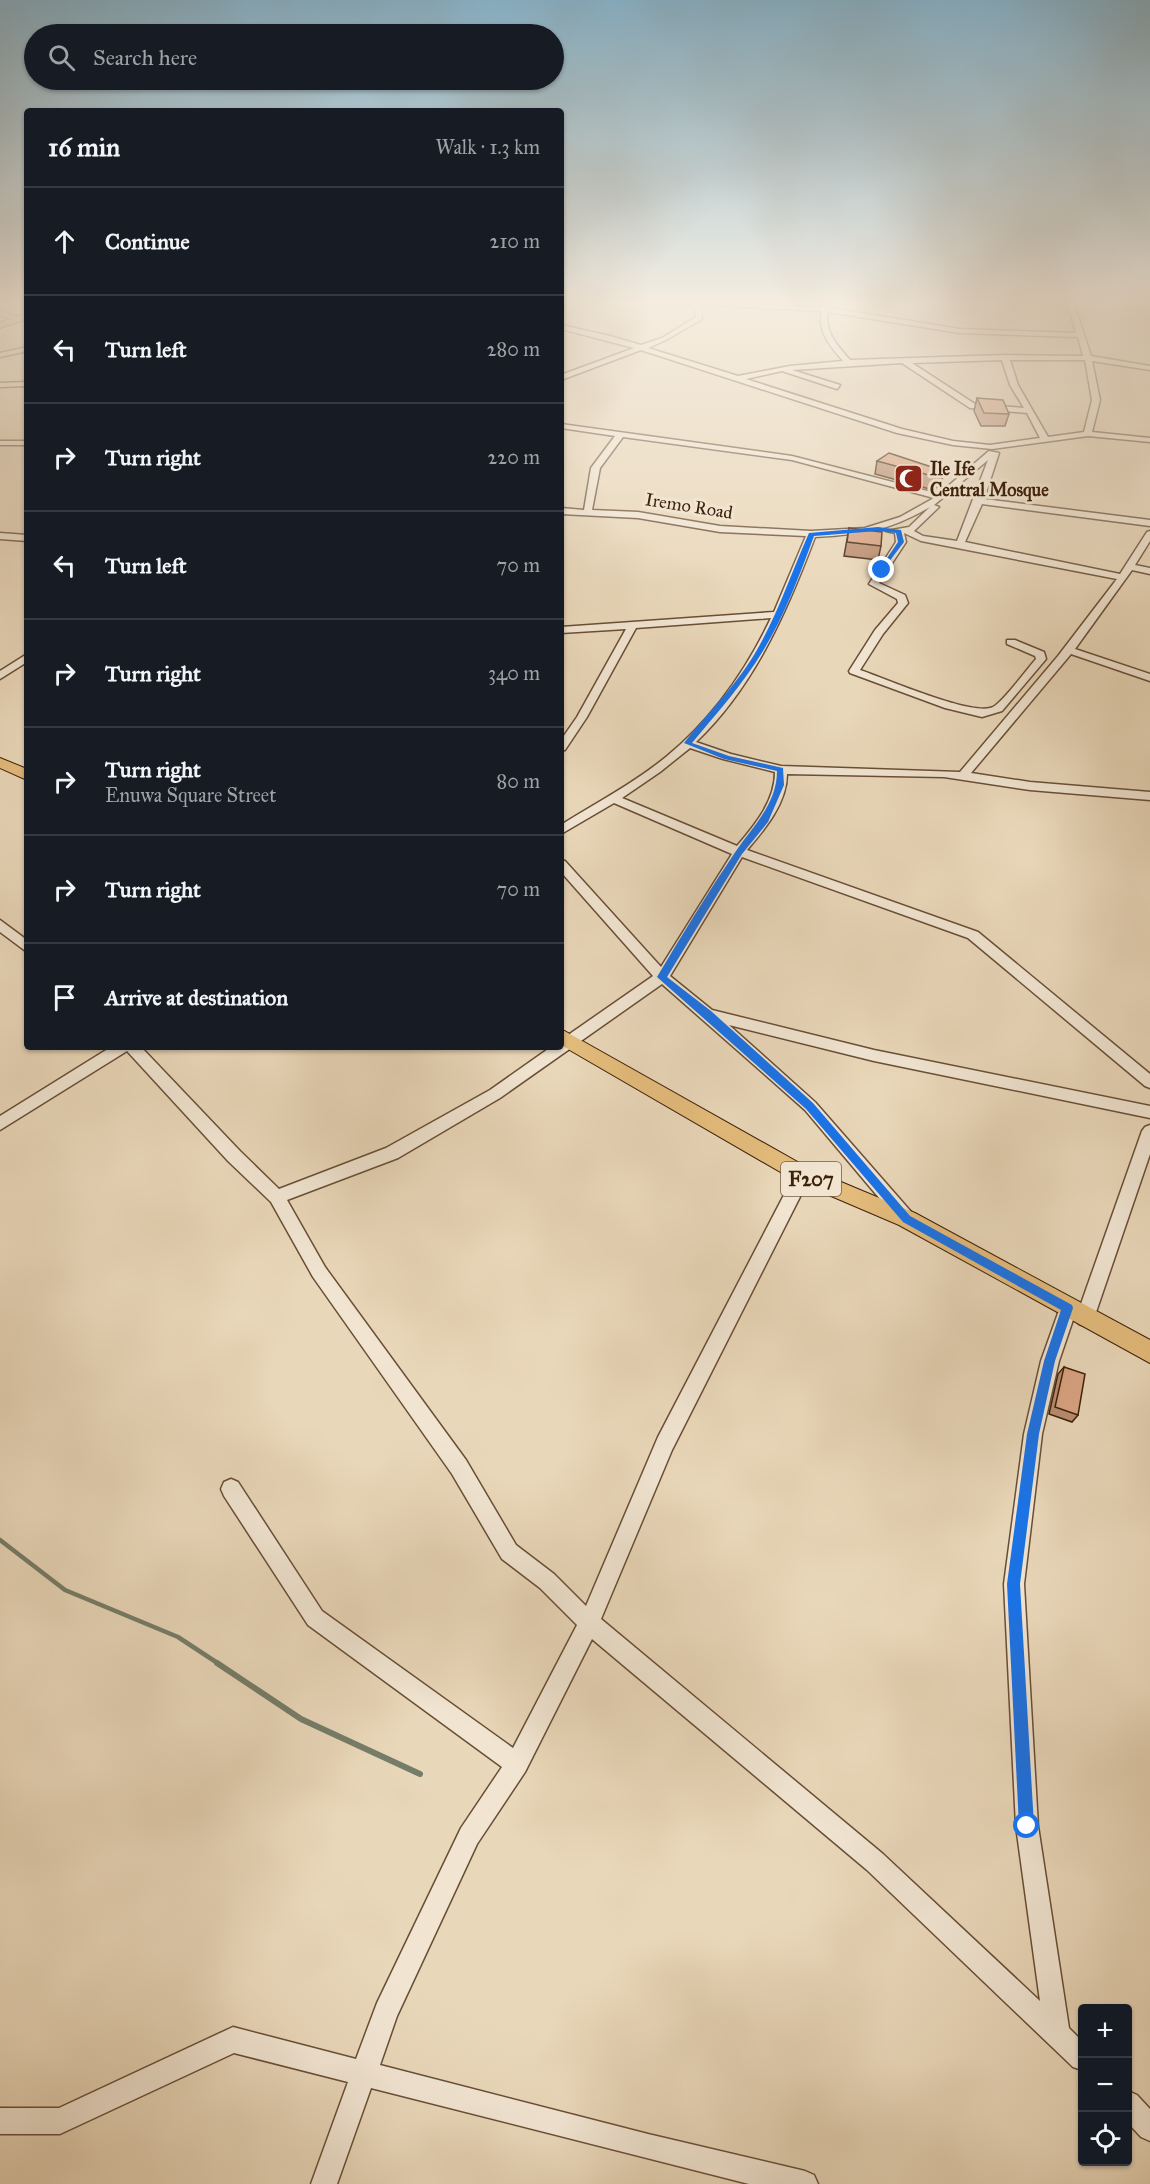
<!DOCTYPE html>
<html lang="en">
<head>
<meta charset="utf-8">
<style>
  body { margin:0; font-family:"IM FELL Great Primer",serif; background:#20242c; color:#f1f3f6 }
  .controls { position:absolute; right:18px; bottom:18px; display:grid; overflow:hidden; border-radius:6px; box-shadow:0 2px 4px #0004 }
  .controls button { width:54px; height:54px; display:grid; place-items:center; padding:0; border:0; border-bottom:2px solid #363941; background:#171b24; color:#f1f3f6; font:30px sans-serif }
  .stop { position:absolute; width:18px; height:18px; margin:-14px; border:4px solid #1a73e8; border-radius:50%; background:#fff }
  .stop.end { background:#1a73e8; border-color:#fff; box-shadow:0 2px 6px #0008 }
  .list { margin:0; padding:0; list-style:none }
  h2 { display:flex; justify-content:space-between; align-items:center; height:78px; margin:0; padding:0 24px; font-size:26px }
  h2 small { font-size:20px; font-weight:400; color:#9ea1a6 }
  .list li { display:grid; grid-template-columns:39px 1fr auto; gap:18px; align-items:center; box-sizing:border-box; height:108px; padding:0 24px; border-top:2px solid #363941 }
  .list b { display:block; font-size:22px; white-space:nowrap }
  .list p { margin:0; font-size:20px; white-space:nowrap; color:#9ea1a6 }
  .list em { font-size:20px; font-style:normal; color:#9ea1a6 }
  .icon { flex:none; width:33px; height:33px; fill:none; stroke:currentColor; stroke-width:2; stroke-linecap:round; stroke-linejoin:round }
  .map { position:relative; flex:none; width:1150px; height:2184px; overflow:hidden }
  .search { position:absolute; background:#171b24; box-shadow:0 2px 4px #0004; left:24px; top:24px; width:540px; height:66px; display:flex; align-items:center; gap:15px; box-sizing:border-box; padding:0 21px; border-radius:33px; color:#9ea1a6; font-size:22px }
  .panel { position:absolute; background:#171b24; box-shadow:0 2px 4px #0004; left:24px; top:108px; width:540px; height:942px; border-radius:6px }
  .map>svg:first-child { display:block }
</style>
</head>
<body>
<div class="map">
<svg width="1150" height="2184" viewBox="0 0 1150 2184">
  <rect width="100%" height="100%" fill="#e9d7b9"/>
  <filter id="stains"><feTurbulence type="fractalNoise" baseFrequency=".00333" numOctaves="4"/><feColorMatrix values="0 0 0 0 .2 0 0 0 0 .09 0 0 0 0 .02 0 0 0 .5 -.17"/></filter>
  <radialGradient id="worn" r=".72"><stop offset=".6" stop-color="#630" stop-opacity="0"/><stop offset="1" stop-color="#630" stop-opacity=".3"/></radialGradient>
  <g fill="none" stroke-linecap="round" stroke-linejoin="round">
    <!-- stream-far1 -->
    <path stroke="#757d69" stroke-width="4.5" d="M0,1540L65,1590L178,1637L219,1664"/>
    <!-- stream -->
    <path stroke="#757d69" stroke-width="6" d="M217,1663L301,1719L420,1774"/>
    <defs>
      <g id="minor">
        <path d="M641,301L823,307L827,301H833L830,308L960,329L1076,333L1067,301H1073L1091,356L1150,366V370L1092,361L1100,400L1092,432L1150,438V442L1088,436L992,449L953,445L897,433L641,350L561,380V375L634,348L561,329V325L610,336L641,345L662,338L696,317L694,305ZM701,305L822,311C817,331 830,346 843,361L790,366L738,376L648,348L666,340L702,319ZM828,312L960,333L1078,337L1083,356L1005,355L850,360C838,346 824,332 828,312ZM1002,360L1010,385L1024,408L975,404L912,363ZM1010,360H1085L1092,400L1084,432L1048,437L1018,385ZM902,363L970,408L1027,413L1040,438L990,445L953,441L902,429L746,379L782,371L837,389L840,385L792,370Z"/>
        <path d="M1127,301H1150V305Z"/>
        <path d="M0,311L20,318L21,319L18,321L0,315Z"/>
        <path d="M27,347V351L0,357V353Z"/>
        <path d="M27,382V386L0,387V383Z"/>
        <path d="M561,424L792,456L939,494L989,451L999,453L984,499L1150,520V526L982,504L965,542L1120,574L1147,532L1150,531V541L1135,565L1150,568V574L1132,570L1075,649L1150,674V681L1071,654L971,773L1030,782L1150,792V800L1030,790L944,777L787,774C787,803 765,829 747,850L978,932L1150,1074V1088L1145,1086L968,938L742,857L670,976L712,1010L874,1050L1150,1106V1118L874,1061L729,1025L815,1102L913,1214L915,1219L913,1224L907,1226L901,1224L805,1110L662,984L500,1098L398,1158L287,1200L325,1267L466,1460L516,1545L554,1574L586,1606L658,1437L797,1170L803,1168L809,1170L811,1175L672,1450L601,1619L883,1854L1040,2001L1016,1826L1004,1584L1024,1434L1041,1361L1062,1302L1068,1300L1074,1302L1077,1308L1059,1361L1042,1434L1024,1584L1038,1826L1069,2028L1082,2041V2070L1073,2067L867,1870L592,1639L525,1772L477,1844L397,2016L380,2065L648,2134L805,2171L814,2175L818,2184H749L371,2088L337,2184H311L348,2082L234,2053L60,2134H0V2108H59L233,2027L356,2059L377,2003L461,1828L502,1767L308,1625L224,1496L221,1489L224,1482L231,1479L238,1482L322,1611L513,1748L577,1625L540,1588L502,1559L452,1474L313,1277L271,1202L228,1161L127,1051L0,1130V1116L111,1047H141L240,1151L279,1189L386,1148L490,1090L551,1047H561V1040L653,976L561,872V860L565,861L661,967L732,854L614,803L561,834V825C596,803 634,783 666,757C711,720 746,671 771,618L636,628L587,717L565,750L561,751V740L577,717L626,629L561,633V627L774,612L806,536L720,532L638,518L561,514V508L584,510L591,468L615,436L561,428ZM623,437L792,460L934,498L900,517L865,528L811,531L720,526L638,512L592,510L600,468ZM988,460L957,541L923,536L914,531L939,507L934,505ZM930,507L909,527L886,531L895,533L896,542L869,584L897,599L898,603L875,630L849,671L850,673L945,708L982,717L1002,711L1046,659L1044,652L1015,640H1007V644L1035,656L1036,659C1027,669 1003,702 993,707C973,717 884,678 860,670L883,634L908,603L905,595L879,583L906,542L904,533L921,541L1117,579L1058,656L960,772L781,766L731,754L696,742C754,687 787,611 815,537C863,534 887,532 930,507ZM690,748L723,759L775,772C775,801 755,825 737,846L622,798L660,772Z"/>
        <rect x="0" y="441" width="27" height="4"/>
        <path d="M0,533L27,535V541L0,539Z"/>
        <path d="M27,654V662L0,679V671Z"/>
        <path d="M0,920L27,940V952L0,932Z"/>
        <path d="M1150,1125V1154L1094,1318L1091,1324L1085,1326L1079,1324L1076,1318L1142,1131L1145,1127Z"/>
        <path d="M1128,2091L1137,2095L1150,2109V2141L1141,2137L1128,2123Z"/>
      </g>
      <g id="major">
        <path d="M27,313V319L0,328V322Z"/>
        <path d="M0,758L27,769V780L0,768Z"/>
        <path d="M561,1029L810,1169L915,1213L1150,1340V1363L899,1225L796,1181L561,1045Z"/>
      </g>
    </defs>
    <!-- minor casing -->
    <use href="#minor" stroke="#694e36" stroke-width="3"/>
    <!-- major casing -->
    <use href="#major" stroke="#3e210a" stroke-width="2"/>
    <!-- minor -->
    <use href="#minor" fill="#f1e5d2" fill-rule="evenodd"/>
    <!-- major -->
    <use href="#major" fill="#e4bc7c" fill-rule="evenodd"/>
  </g>
  <!-- wall -->
  <g fill="#bb8d70" stroke="#3e210a" stroke-width="1.5">
    <path d="M977,398L1009,414L1005,426H981L974,411Z"/>
    <path d="M877,461L944,471L941,484L933,490L875,474Z"/>
    <path d="M849,528L881,546L878,560L844,556Z"/>
    <path d="M1064,1367L1078,1415L1072,1422L1049,1414L1058,1374Z"/>
  </g>
  <!-- shaded-wall -->
  <path fill="#99735b" stroke="#3e210a" stroke-width="1.5" d="M944,471L941,484L933,490L936,477Z"/>
  <!-- building -->
  <g fill="#daa482" stroke="#3e210a" stroke-width="1.5">
    <path d="M977,398L1003,400L1009,414L984,413Z"/>
    <path d="M889,453L944,471L936,477L877,461Z"/>
    <path d="M849,528L882,532L881,546L847,542Z"/>
    <path d="M1064,1367L1085,1374L1078,1415L1055,1407Z"/>
  </g>
  <!-- sky -->
  <linearGradient id="sky" x2="0" y2="1"><stop stop-color="#88b6cf"/><stop offset="0.5" stop-color="#f5ede0"/><stop offset="1" stop-color="#f5ede0" stop-opacity="0"/></linearGradient>
  <rect width="1150" height="607" fill="url(#sky)"/>
  <!-- route -->
  <path fill="#1a73e8" d="M878,527L901,530L904,542L882,571L879,570L898,542L896,533L878,531L814,536C800,574 785,615 763,651C743,684 717,713 692,743L729,756L783,768L784,785L768,822L742,854L667,977L711,1011L813,1103L910,1216L1072,1305L1073,1308L1055,1361L1039,1434L1020,1584L1034,1826L1032,1832L1027,1834L1021,1832L1019,1826L1007,1584L1027,1434L1044,1361L1061,1310L903,1222L806,1109L657,977C682,935 708,892 736,851C753,826 777,804 777,771L724,759L684,743C708,712 739,683 758,648C779,611 792,571 809,533Z"/>
  <!-- icons -->
  <defs>
    <symbol id="mosque-square" viewBox="-11 -11 22 22"><rect x="-9" y="-9" width="18" height="18" rx="4" fill="#8f2418" stroke="#f1e5d2"/><path d="M3.5-4.9A6 6 0 1 0 3.5 4.9A5 5 0 1 1 3.5-4.9Z" fill="#fff"/></symbol>
  </defs>
  <g fill-rule="evenodd">
    <use href="#mosque-square" x="892" y="462" width="33" height="33"/>
  </g>
  <g text-anchor="middle" dominant-baseline="central" stroke-width="6" stroke-linejoin="round" paint-order="stroke">
    <!-- far-poi labels -->
    <g font-size="18" font-weight="bold" fill="#3e210a" stroke="#f1e5d2" text-anchor="start">
      <text x="930" y="469">Ile Ife<tspan x="930" dy="21">Central Mosque</tspan></text>
    </g>
    <!-- far-street labels -->
    <g font-size="18" fill="#3e210a" stroke="#f1e5d2">
      <text transform="translate(689 506) rotate(9)">Iremo Road</text>
    </g>
    <!-- shield labels -->
    <rect fill="#f1e5d2" stroke="#745c46" stroke-width="1.5" x="781" y="1162" width="60" height="34" rx="4.5"/>
    <g font-size="20" font-weight="bold" fill="#3e210a">
      <text x="811" y="1179">F207</text>
    </g>
  </g>
  <rect width="100%" height="100%" filter="url(#stains)"/>
  <rect width="100%" height="100%" fill="url(#worn)"/>
</svg>
<div class="controls">
<button>+</button>
<button>−</button>
<button><svg class="icon" aria-label="locate" viewBox="0 0 24 24"><circle cx="12" cy="12" r="6"/><path d="M12 2v4M12 18v4M2 12h4M18 12h4"/></svg></button>
</div>
<div class="stop" style="left:1027px;top:1826px"></div>
<div class="stop end" style="left:882px;top:570px"></div>
<div class="search"><svg class="icon" aria-label="search" viewBox="0 0 24 24"><circle cx="10" cy="10" r="6"/><path d="M15 15l6 6"/></svg>Search here</div>
<section class="panel">
<h2>16 min<small>Walk · 1.3 km</small></h2>
<ul class="list">
<li><svg class="icon" aria-label="ahead" viewBox="0 0 24 24"><path d="M12 20V5M6 11l6-6 6 6"/></svg><div><b>Continue</b></div><em>210 m</em></li>
<li><svg class="icon" aria-label="left" viewBox="0 0 24 24"><path d="M17 20v-9H6M10 6l-5 5 5 5"/></svg><div><b>Turn left</b></div><em>280 m</em></li>
<li><svg class="icon" aria-label="right" viewBox="0 0 24 24"><path d="M7 20v-9h11M14 6l5 5-5 5"/></svg><div><b>Turn right</b></div><em>220 m</em></li>
<li><svg class="icon" aria-label="left" viewBox="0 0 24 24"><path d="M17 20v-9H6M10 6l-5 5 5 5"/></svg><div><b>Turn left</b></div><em>70 m</em></li>
<li><svg class="icon" aria-label="right" viewBox="0 0 24 24"><path d="M7 20v-9h11M14 6l5 5-5 5"/></svg><div><b>Turn right</b></div><em>340 m</em></li>
<li><svg class="icon" aria-label="right" viewBox="0 0 24 24"><path d="M7 20v-9h11M14 6l5 5-5 5"/></svg><div><b>Turn right</b><p>Enuwa Square Street</p></div><em>80 m</em></li>
<li><svg class="icon" aria-label="right" viewBox="0 0 24 24"><path d="M7 20v-9h11M14 6l5 5-5 5"/></svg><div><b>Turn right</b></div><em>70 m</em></li>
<li><svg class="icon" aria-label="arrive" viewBox="0 0 24 24"><path d="M6 21V4h12l-3 4 3 4H6"/></svg><div><b>Arrive at destination</b></div></li>
</ul>
</section>
</div>
</body>
</html>
